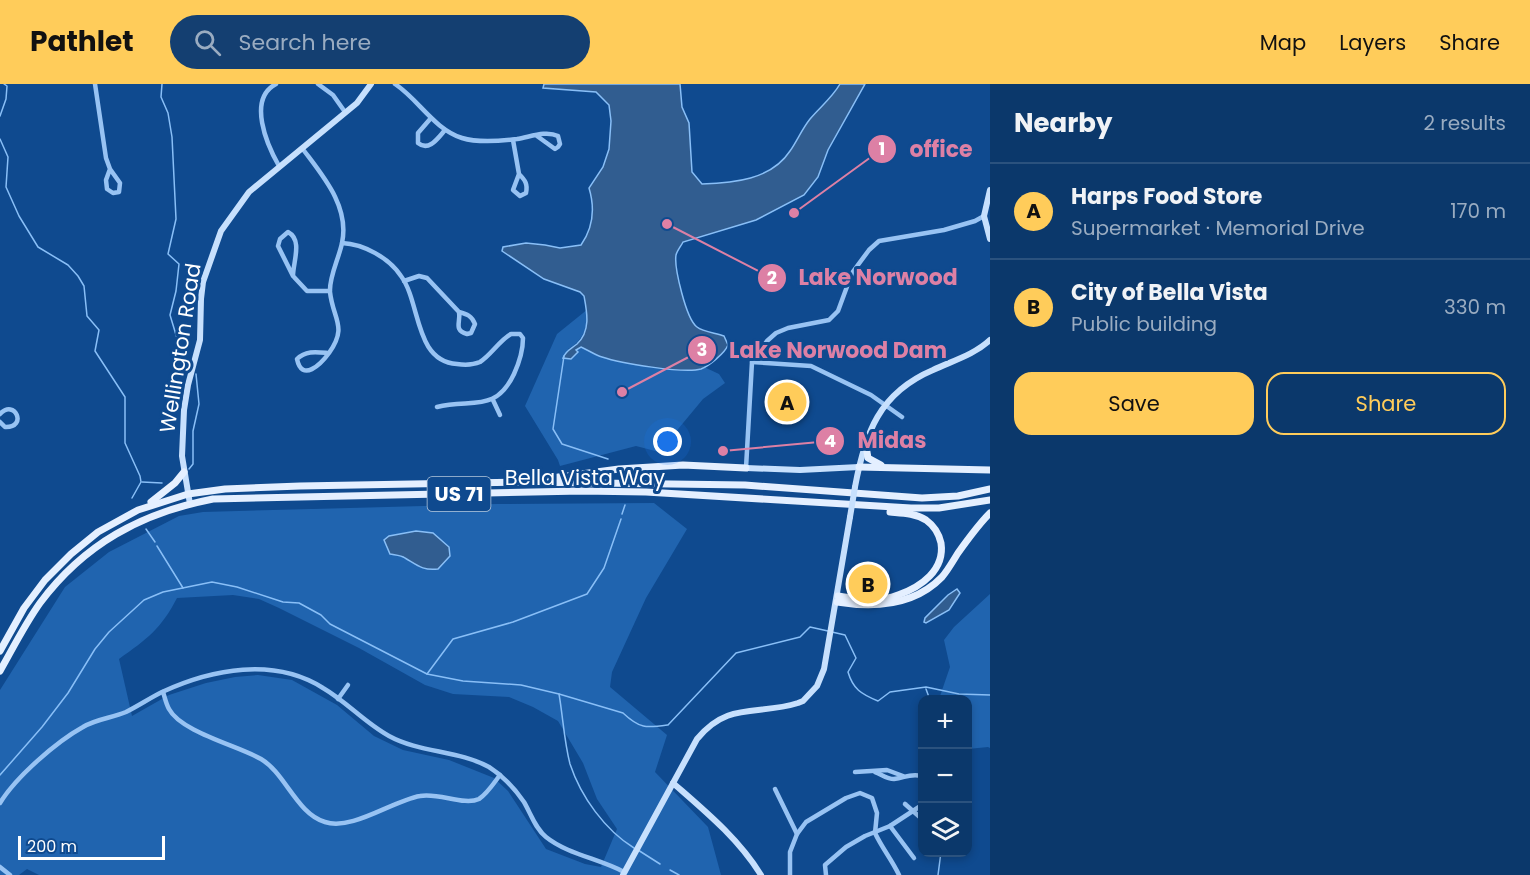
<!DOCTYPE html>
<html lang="en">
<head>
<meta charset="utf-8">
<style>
  body { margin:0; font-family:Poppins,sans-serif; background:#143f71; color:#f1f3f6 }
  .controls { position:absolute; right:18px; bottom:18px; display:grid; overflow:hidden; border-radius:12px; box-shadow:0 3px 9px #0003 }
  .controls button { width:54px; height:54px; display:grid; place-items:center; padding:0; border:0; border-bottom:2px solid #2b527e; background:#0b386b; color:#f1f3f6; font:30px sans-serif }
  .scale { position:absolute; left:18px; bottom:15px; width:147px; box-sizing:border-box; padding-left:6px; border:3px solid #fff; border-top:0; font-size:16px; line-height:21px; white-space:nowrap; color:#fff; -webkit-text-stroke:4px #0f4a8f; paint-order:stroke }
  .you { position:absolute; left:668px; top:358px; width:21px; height:21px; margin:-15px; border:4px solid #fff; border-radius:50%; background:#1a73e8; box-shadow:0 0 0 9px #1a73e833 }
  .badge { display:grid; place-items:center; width:39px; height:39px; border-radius:50%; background:#ffcc5a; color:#111; font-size:20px; font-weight:700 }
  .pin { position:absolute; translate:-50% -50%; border:3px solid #fff; box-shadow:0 2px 6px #0006 }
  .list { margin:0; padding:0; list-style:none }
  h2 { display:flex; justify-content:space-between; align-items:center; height:78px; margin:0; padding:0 24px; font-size:26px }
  h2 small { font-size:20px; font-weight:400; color:#9aacc1 }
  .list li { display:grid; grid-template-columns:39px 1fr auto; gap:18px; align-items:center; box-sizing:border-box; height:96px; padding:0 24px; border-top:2px solid #2b527e }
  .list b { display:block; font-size:22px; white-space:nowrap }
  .list p { margin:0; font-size:20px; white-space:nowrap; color:#9aacc1 }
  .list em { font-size:20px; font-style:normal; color:#9aacc1 }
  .actions { display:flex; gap:12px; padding:18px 24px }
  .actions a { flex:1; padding:14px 0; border:2px solid #ffcc5a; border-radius:18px; text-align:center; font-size:21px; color:#ffcc5a }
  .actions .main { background:#ffcc5a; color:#111 }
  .icon { flex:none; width:33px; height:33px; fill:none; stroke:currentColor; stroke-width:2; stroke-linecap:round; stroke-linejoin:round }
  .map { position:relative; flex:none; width:990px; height:791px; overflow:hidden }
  header { display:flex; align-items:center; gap:36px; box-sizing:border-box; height:84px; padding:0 30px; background:#ffcc5a; color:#111 }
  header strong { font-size:28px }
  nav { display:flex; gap:33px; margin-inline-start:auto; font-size:21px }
  .search { width:420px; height:54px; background:#143f71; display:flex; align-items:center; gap:15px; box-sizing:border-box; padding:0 21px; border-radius:33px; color:#9aacc1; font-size:22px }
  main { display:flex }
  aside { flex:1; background:#0b386b }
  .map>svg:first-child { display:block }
</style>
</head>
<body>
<header>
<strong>Pathlet</strong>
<div class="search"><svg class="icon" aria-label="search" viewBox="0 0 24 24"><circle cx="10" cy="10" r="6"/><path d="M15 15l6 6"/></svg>Search here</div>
<nav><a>Map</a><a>Layers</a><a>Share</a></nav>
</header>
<main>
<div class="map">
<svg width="990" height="791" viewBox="0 0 990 791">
  <rect width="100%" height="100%" fill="#0f4a8f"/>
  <!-- green -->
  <g fill="#2064af" fill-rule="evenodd">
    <path d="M588,225C588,243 583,257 568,265L576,266L581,263L595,269L700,285L704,283L719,290L725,299L703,315L659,368L636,362L560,382L558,376L525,322L557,250Z"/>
    <path d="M654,419L687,445L646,514L612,588L610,603L667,651L655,688L708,743L721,791H39L27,785L19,791H0V606L65,503L109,468L179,432L203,428L497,420ZM233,511L259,515L279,524L359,564L425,601L453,610L509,613L533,623L558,637L583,679L597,715L617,745L601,783L585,780L546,765L508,707L494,694L449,676L403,666L374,652L337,621L292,596L258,591L235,593L206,599L169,611L132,632L119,575C147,555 161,545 177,514Z"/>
    <path d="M990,510V664L988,663L968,665V616L939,615L950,583L944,556L954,543Z"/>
  </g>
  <!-- water -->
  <g fill="#315d90" stroke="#89bff7" stroke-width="1.5">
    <path d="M544,0H680L682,23L689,39L692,88L702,100C733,99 771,96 790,67C797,57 802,45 810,35C820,23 832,14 840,0H865L828,66L818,93L804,111L756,136L683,158C681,162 677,167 676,171C674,183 686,235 697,243C703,248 716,249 724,252L728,261C725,269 709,282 701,285C684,290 620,279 602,273C595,271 588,266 581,263L576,266L578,268L571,275L563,274C566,266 571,265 577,260C591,247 587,228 584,212L580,208L544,195L502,167L503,163L526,159L545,161L560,164L581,161C593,144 595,124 589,104L603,83L609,65L611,37L609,21L596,8L543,4Z"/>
    <path d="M416,447L433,449L449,463L450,472L438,485C423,487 417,481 405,474C401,471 394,471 390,470L384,456L389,452Z"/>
    <path d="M957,505L960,509L949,526L926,539L924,538L925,534L948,511Z"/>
  </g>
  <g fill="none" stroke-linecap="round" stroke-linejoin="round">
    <!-- stream -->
    <g stroke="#89bff7" stroke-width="1.5">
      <path d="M162,0L161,13L168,29L172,53L176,135L168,170L179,180L176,207L170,231L183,274L189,281"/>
      <path d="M0,32L6,15L7,2L4,0"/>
      <path d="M0,55L8,73L6,103L19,132L38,163L68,181L78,192L84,202L87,232L99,246L95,267L125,313V359L140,392L141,398L132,414"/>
      <path d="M564,272L553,345L562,360L608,375"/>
      <path d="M189,385L193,380V347L199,320L196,290"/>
      <path d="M142,398L162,399"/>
      <path d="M622,430L625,421"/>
      <path d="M146,445L155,458"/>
      <path d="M157,462L183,504"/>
      <path d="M832,548L845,551L856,574L848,588C853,605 861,610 878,617L890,608L926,603L959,610L990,611"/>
      <path d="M427,590L453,555L513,538L587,510L604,484L621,435"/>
      <path d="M926,605L930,616"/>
      <path d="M559,610C563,633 564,657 570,680C581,713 605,746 634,764"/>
      <path d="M0,691L42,643L68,609L95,565L109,548L144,516L163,508L212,498L237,503L283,518L299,519L321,531L330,540L427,590L463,597L521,601L559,610L623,629C640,645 646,644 668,641L736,569L800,553L810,543L828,547"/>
      <path d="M638,766L660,780"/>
      <path d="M670,786L679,791"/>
      <path d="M938,791L941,768"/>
    </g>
    <!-- street -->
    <g stroke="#98c3f3" stroke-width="4.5">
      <path d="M95,0L106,74L110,85L120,99L119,108L113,109L107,105L106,96L110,85"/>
      <path d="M276,0C247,15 267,61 279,82"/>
      <path d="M318,0L333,11L345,28"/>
      <path d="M395,0C419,16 434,45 462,54C478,59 501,57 517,55C530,53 546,46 558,52L560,60L558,63L555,65L537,52"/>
      <path d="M431,34L418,49V59C429,68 438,54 445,46"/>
      <path d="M513,56L519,90L513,106L520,112L526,109C528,100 525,96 519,90"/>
      <path d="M302,64C322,91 350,122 342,159C339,174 329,193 330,208C333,236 348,242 329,269C317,268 306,266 297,275C302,299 321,280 329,269"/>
      <path d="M342,159C364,160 389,174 401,192C421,219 414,277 457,280C464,281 473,281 480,278C491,271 499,257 511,250H520L523,254C523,266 519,279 514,290C495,330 471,314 437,323"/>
      <path d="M293,192L278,162L280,155L288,148C303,156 293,178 293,192L307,207H330"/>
      <path d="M404,197L419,192L427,194L459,228C461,238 453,246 467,250L471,249L475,240C472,232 467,230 459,228"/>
      <path d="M752,278L811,282L871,311L902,333"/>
      <path d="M493,316L500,331"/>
      <path d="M0,330C15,314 28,344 5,343L0,338"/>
      <path d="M746,384L752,278L767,257L776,249L788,244L829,236L838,227L852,189L869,166L879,157L944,146L975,137L984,132"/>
      <path d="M163,608C165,614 166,620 169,625C181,648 239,662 261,675C285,689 297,730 325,738C352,747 392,717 420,712C438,708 464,722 479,715C487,710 494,699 500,691"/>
      <path d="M338,615L348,601"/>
      <path d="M855,688L887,686L903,692"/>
      <path d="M875,688C881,690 887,695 894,695C905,694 909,689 922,692"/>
      <path d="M775,705L797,750"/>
      <path d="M0,719C16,693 56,658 83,643C96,635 112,634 126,628C138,622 150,614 162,608C212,585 274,573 323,604C347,618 365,639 389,652C420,669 458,666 489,683C503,692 515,705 524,718C531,730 535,744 546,753C567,770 600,775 624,788"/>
      <path d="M905,720L922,735"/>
      <path d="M890,742L914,774"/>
      <path d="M875,749C882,764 892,776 899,791"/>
      <path d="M0,783L10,791"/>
      <path d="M790,791V768L797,750L806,738L846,714L860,709L872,714L877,729L875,749"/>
      <path d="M826,791L825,781L846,763L865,752L890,742L922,721"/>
    </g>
    <!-- secondary -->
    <g stroke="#c7e0fd" stroke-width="6">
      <path d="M990,106L984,132L990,155"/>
      <path d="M746,384L800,386L859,383"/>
      <path d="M855,403C865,349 879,309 933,286C952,277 974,271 990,256"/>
      <path d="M190,420L182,372L184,326L188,301L200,256L201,215L203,198L221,147L249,108L357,19L371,0"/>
      <path d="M673,699C705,727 738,754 761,791"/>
      <path d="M623,791L697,655C728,617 757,632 798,619L803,617L817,602L824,585L850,433"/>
    </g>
    <!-- primary -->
    <g stroke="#e4efff" stroke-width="7">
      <path d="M865,356L868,374L881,381"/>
      <path d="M859,383L990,386"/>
      <path d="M551,394L619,385L683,381L746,384"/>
      <path d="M151,418L175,399L184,388"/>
      <path d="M838,512C858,515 878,519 898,511C921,503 945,486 941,459C939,450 933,441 926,436C915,429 901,429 890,428"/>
      <path d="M837,518C874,524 914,522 942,493C948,486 953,477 958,469C968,455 978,441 990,429"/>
      <path d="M0,567L24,524L45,496L71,470L98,448L138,426L188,410L225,405L300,402L524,398L745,401L922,414L958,412L990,405"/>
      <path d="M0,587C13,564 25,540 40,519C84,460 141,429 213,415L582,407L646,408L911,424H939L990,416"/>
    </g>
    <!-- secondary-bridge -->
    <path stroke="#c7e0fd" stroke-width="6" d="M850,433L855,403"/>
  </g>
  <g text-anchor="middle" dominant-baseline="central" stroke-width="6" stroke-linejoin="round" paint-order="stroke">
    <!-- shield labels -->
    <rect fill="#0f4a8f" stroke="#b7c9dd" stroke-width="1.5" x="427.5" y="393" width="63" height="34" rx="4.5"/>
    <g font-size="20" font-weight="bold" fill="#fff">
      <text x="459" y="410">US 71</text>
    </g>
    <!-- street labels -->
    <g font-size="21" fill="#fff" stroke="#0f4a8f">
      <text transform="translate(180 264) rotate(-81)">Wellington Road</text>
      <text x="585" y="393">Bella Vista Way</text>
    </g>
  </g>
  <!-- callouts -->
  <path fill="none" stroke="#dd80a5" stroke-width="2" d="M794 129L882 65M667 140L772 194M622 308L702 266M723 367L830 357"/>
  <g fill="#dd80a5" stroke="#0f4a8f" stroke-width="2">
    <circle cx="794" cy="129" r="6"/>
    <circle cx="667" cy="140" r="6"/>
    <circle cx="622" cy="308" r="6"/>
    <circle cx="723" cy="367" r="6"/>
    <circle cx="882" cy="65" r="15"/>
    <circle cx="772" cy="194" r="15"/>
    <circle cx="702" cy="266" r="15"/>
    <circle cx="830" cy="357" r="15"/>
  </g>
  <g font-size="18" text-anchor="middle" font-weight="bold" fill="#fff">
    <text x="882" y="71">1</text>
    <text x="772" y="200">2</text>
    <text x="702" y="272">3</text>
    <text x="830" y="363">4</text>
  </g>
  <g font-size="22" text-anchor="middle" font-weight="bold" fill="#dd80a5" stroke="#0f4a8f" stroke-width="6" stroke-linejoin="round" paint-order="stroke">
    <text x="941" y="73">office</text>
    <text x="878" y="201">Lake Norwood</text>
    <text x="838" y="274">Lake Norwood Dam</text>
    <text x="892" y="364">Midas</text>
  </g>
</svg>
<div class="controls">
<button>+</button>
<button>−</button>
<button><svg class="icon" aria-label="layers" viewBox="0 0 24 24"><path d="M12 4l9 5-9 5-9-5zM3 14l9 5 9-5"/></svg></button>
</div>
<div class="scale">200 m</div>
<div class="you"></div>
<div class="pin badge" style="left:787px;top:318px">A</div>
<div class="pin badge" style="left:868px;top:500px">B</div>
</div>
<aside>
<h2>Nearby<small>2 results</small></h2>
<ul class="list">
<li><span class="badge">A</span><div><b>Harps Food Store</b><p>Supermarket · Memorial Drive</p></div><em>170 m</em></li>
<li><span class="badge">B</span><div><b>City of Bella Vista</b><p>Public building</p></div><em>330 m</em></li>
</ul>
<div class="actions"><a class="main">Save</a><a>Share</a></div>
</aside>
</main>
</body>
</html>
